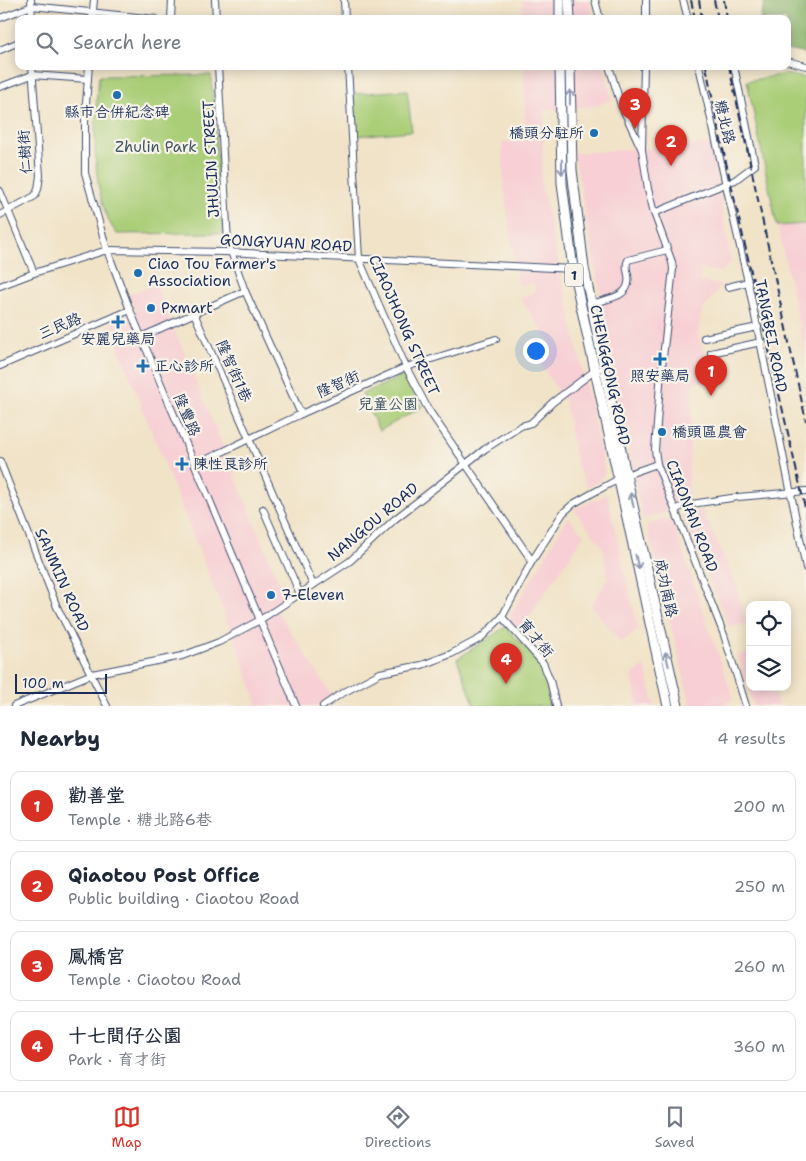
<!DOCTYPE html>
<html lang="en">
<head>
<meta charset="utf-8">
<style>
  body { margin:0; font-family:"Shantell Sans","LXGW WenKai TC",sans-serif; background:#f2f2f3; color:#1f2937 }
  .controls { position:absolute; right:15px; bottom:15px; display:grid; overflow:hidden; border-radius:10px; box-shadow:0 2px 12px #0003 }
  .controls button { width:45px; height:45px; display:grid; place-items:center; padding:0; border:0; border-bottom:1px solid #e0e1e3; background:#fff; color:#1f2937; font:25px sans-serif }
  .scale { position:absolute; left:15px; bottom:12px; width:92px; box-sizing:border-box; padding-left:5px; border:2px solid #1b2f5e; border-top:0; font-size:14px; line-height:18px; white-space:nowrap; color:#1b2f5e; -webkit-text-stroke:4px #f7f3e8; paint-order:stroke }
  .you { position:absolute; left:535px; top:350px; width:18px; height:18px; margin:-12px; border:4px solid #fff; border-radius:50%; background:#1a73e8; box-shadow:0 0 0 8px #1a73e833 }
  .badge { display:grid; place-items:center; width:32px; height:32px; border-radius:50%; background:#d93025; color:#fff; font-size:16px; font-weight:700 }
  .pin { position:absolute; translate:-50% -41px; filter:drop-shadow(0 1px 2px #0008) }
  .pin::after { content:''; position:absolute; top:26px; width:18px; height:15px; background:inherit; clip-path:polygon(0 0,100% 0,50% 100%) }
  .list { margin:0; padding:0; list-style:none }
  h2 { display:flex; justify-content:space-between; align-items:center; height:65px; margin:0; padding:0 20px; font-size:21px }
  h2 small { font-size:16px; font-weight:400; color:#747a83 }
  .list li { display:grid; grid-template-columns:32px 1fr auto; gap:15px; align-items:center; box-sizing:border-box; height:70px; margin:0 10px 10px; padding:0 10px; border:1px solid #e0e1e3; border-radius:10px }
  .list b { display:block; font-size:19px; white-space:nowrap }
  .list p { margin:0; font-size:16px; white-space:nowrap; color:#747a83 }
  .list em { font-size:16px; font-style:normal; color:#747a83 }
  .icon { flex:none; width:28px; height:28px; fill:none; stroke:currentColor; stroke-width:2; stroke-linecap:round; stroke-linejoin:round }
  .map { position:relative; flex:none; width:806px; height:706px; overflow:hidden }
  .search { position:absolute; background:#fff; box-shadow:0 2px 12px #0003; left:15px; right:15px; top:15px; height:55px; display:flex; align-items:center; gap:12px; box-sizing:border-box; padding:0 18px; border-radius:10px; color:#747a83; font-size:19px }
  .sheet { height:385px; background:#fff }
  nav { display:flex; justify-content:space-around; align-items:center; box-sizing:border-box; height:70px; border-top:1px solid #e0e1e3; background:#fff; font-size:14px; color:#747a83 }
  nav a { display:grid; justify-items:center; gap:2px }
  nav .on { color:#d93025 }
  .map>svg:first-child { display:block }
</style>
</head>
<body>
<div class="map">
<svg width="806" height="706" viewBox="0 0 806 706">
  <rect width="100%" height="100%" fill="#f7f3e8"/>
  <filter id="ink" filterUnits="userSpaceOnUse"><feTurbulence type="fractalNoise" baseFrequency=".02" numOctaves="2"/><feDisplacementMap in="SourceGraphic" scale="10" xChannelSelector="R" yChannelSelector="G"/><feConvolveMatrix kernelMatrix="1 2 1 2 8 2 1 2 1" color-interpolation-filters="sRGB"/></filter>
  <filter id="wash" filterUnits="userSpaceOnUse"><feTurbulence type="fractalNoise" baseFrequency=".0096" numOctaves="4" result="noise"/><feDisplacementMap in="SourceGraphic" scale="20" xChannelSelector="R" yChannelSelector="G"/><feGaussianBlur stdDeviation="1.12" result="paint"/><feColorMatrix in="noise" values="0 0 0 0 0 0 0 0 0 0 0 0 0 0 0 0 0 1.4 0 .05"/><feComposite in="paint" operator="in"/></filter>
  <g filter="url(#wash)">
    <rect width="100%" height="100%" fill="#f1e3c8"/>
    <!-- built -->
    <g fill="#f7cfd4">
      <path d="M522,0H589L593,19H522Z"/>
      <path d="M524,66H604L612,99L596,106L545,109L541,184L605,473L600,481L588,488L577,466L565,402L534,353L550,342L521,299L535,291V284L518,285L504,189L502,142L526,141Z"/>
      <path d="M785,74L806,78V358L747,81Z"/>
      <path d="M711,144L731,262L721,272L701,269L700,281L721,285L703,310L697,334L716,378L693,383L687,506L643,519L616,387L618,386L574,153Z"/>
      <path d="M156,285L286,599L275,608L332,695L316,706H258L243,661L109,324L136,311L128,295Z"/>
      <path d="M607,495L638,629L621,642L591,606L608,579L604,549L574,509Z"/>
      <path d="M702,510L737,586L746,624L729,627L683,516Z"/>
      <path d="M568,517L584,535L520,630L509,618Z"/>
      <path d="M671,518L733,698L722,706H691L646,525Z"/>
      <path d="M750,652V687H772L778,706H754L738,656Z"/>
      <path d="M645,666L654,706H638L632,675Z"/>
    </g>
    <!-- green -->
    <g fill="#aace78" stroke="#627e6b">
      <path d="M785,74L806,78V224L777,226L747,81Z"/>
      <path d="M211,75L223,233L117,234C89,199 94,119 99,76Z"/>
      <path d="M407,90L412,131L355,136L353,94Z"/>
      <path d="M405,375L422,407L379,431L362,394Z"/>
      <path d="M505,627L540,662L551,706H475L457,659Z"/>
    </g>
    <!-- forest -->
    <path fill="#87b168" stroke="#517063" d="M765,0H806V54L787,50V19H760Z"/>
  </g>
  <g filter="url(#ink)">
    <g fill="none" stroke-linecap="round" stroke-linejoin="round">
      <defs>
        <g id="minor">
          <path d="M31,0L32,19"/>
          <path d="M215,0L216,19"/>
          <path d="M344,0L345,19"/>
          <path d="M595,0L600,19"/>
          <path d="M683,0L688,19"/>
          <path d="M0,18L32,6L156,19"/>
          <path d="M92,19L94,0"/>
          <path d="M171,19L172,0"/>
          <path d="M646,19V0"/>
          <path d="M0,50L19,42"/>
          <path d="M787,61L806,66"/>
          <path d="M89,66L85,116V173L107,250L130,310L296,706"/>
          <path d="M218,66L228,243L245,291L301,414"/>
          <path d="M348,66L359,259L406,367L428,409L532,561"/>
          <path d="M609,66L621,105L642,150L648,189L654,213L672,262L673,269L660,384L655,450L657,464L724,635L746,706"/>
          <path d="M699,66L748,282L806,568"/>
          <path d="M0,87L32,75L88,79"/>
          <path d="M642,148L644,66"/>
          <path d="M0,191L34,273"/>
          <path d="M654,213L735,180L755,165L734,66"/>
          <path d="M0,215L35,196L38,189L40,176L32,66"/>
          <path d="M0,286L34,273L107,250L224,252L573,269L584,268"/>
          <path d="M728,287L748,282"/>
          <path d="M591,304C608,298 632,298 628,275C627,269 625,265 628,260L667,250"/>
          <path d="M194,313L313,585"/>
          <path d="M141,337L245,291"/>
          <path d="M704,338L758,327"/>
          <path d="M711,353L761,342"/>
          <path d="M0,366L130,310"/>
          <path d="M0,461L57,607L107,706"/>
          <path d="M195,465L301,414L406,367L496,339"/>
          <path d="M263,509L300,594"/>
          <path d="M675,510L685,505L738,497L806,491"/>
          <path d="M502,617L543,663L550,680L556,706"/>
          <path d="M14,706L92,674L182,656L219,642L260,620L350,561L395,519L485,449L521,426L531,423L553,402L597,369"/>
          <path d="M323,706L339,695L380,673L422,665L451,654L481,638L502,617L532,561L563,513L573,504L589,495L626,475L657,464"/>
        </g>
        <g id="major">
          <path d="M569,0L570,19"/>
          <path d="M560,19V0"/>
          <path d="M560,66L562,183L573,269L668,706"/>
          <path d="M570,66L572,170L584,268L626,475L678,706"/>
        </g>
      </defs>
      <!-- minor casing -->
      <use href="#minor" stroke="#3b4a6e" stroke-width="8"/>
      <!-- major casing -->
      <use href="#major" stroke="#3b4a6e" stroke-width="11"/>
      <!-- minor -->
      <use href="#minor" stroke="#fff" stroke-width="6"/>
      <!-- major -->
      <use href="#major" stroke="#fff" stroke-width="9"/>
      <!-- rail -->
      <g stroke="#1b2f5e" stroke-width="2" stroke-dasharray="8 4" stroke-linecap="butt">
        <path d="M691,0L695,19"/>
        <path d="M699,0L702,19"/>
        <path d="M714,0L718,19"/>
        <path d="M724,0L727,19"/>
        <path d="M706,66L720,136L806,512"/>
        <path d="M729,66L806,421"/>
      </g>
    </g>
    <!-- one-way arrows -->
    <defs><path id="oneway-shaft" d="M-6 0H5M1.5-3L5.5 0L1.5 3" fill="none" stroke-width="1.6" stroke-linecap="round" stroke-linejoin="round" transform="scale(1.25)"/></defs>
    <g stroke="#8d97ae">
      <use href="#oneway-shaft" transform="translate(570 97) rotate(-90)"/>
      <use href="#oneway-shaft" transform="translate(562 167) rotate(89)"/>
      <use href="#oneway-shaft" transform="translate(632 500) rotate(-103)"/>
      <use href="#oneway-shaft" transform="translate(637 562) rotate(78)"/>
      <use href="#oneway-shaft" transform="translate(667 659) rotate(-103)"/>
    </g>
  </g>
  <!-- markers -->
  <g fill="#1f6fb2" stroke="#f7f3e8" stroke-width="2">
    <circle cx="117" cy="95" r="5"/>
    <circle cx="594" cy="133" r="5"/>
    <circle cx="138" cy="273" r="5"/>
    <circle cx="151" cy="308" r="5"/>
    <path d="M115.5 314.5h5v5h5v5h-5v5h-5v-5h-5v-5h5z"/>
    <path d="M657.5 351.5h5v5h5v5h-5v5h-5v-5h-5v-5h5z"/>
    <path d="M140.5 358.5h5v5h5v5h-5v5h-5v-5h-5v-5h5z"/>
    <circle cx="662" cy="432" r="5"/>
    <path d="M179.5 456.5h5v5h5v5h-5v5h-5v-5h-5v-5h5z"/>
    <circle cx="271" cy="595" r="5"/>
  </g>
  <g text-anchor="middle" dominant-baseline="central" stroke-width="4.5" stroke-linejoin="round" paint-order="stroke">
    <!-- shield labels -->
    <rect fill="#f7f3e8" stroke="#5d6a87" stroke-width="1" x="565" y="263.5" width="18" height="23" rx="4"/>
    <g font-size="14" font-weight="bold" fill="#1b2f5e">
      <text x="574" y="275">1</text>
    </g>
    <!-- poi labels -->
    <g font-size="15" fill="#1b2f5e" stroke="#f7f3e8" text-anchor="start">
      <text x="117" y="112" text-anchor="middle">縣市合併紀念碑</text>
      <text x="584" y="133" text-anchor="end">橋頭分駐所</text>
      <text x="148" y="264">Ciao Tou Farmer's<tspan x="148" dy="17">Association</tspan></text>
      <text x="161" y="308">Pxmart</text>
      <text x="118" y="339" text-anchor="middle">安麗兒藥局</text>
      <text x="154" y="366">正心診所</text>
      <text x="660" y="376" text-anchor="middle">照安藥局</text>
      <text x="672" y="432">橋頭區農會</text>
      <text x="193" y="464">陳性良診所</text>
      <text x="281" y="595">7-Eleven</text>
    </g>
    <!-- street labels -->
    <g font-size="15" fill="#1b2f5e" stroke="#f7f3e8">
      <text transform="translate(725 122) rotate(77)">糖北路</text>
      <text transform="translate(25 152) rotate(-94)">仁樹街</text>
      <text transform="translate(211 159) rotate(-93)">JHULIN STREET</text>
      <text transform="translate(286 243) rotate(3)">GONGYUAN ROAD</text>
      <text transform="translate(404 325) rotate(66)">CIAOJHONG STREET</text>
      <text transform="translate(60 326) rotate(-23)">三民路</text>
      <text transform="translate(771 336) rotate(79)">TANGBEI ROAD</text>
      <text transform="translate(234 371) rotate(66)">隆智街1巷</text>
      <text transform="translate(610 375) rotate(78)">CHENGGONG ROAD</text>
      <text transform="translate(338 384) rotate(-24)">隆智街</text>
      <text transform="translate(187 415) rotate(67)">隆豐路</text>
      <text transform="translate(692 516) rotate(69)">CIAONAN ROAD</text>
      <text transform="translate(373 522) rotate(-40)">NANGOU ROAD</text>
      <text transform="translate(62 580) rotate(66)">SANMIN ROAD</text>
      <text transform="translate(666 588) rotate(78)">成功南路</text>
      <text transform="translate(536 638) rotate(50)">育才街</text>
    </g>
    <!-- park labels -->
    <g font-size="15" fill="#3f5764" stroke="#f7f3e8">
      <text x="156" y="147">Zhulin Park</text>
      <text x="388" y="404">兒童公園</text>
    </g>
  </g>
</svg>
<div class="controls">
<button><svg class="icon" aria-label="locate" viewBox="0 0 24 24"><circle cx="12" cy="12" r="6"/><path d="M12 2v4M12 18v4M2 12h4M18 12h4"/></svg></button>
<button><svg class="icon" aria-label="layers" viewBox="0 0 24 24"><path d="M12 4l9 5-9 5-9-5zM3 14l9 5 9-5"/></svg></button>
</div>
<div class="scale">100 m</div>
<div class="you"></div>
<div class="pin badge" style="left:711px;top:396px">1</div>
<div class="pin badge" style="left:671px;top:166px">2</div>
<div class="pin badge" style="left:635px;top:129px">3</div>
<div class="pin badge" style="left:506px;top:684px">4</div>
<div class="search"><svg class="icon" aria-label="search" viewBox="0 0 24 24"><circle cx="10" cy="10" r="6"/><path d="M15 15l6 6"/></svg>Search here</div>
</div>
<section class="sheet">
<h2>Nearby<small>4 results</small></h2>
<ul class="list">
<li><span class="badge">1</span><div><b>勸善堂</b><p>Temple · 糖北路6巷</p></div><em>200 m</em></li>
<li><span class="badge">2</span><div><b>Qiaotou Post Office</b><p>Public building · Ciaotou Road</p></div><em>250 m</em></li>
<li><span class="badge">3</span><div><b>鳳橋宮</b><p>Temple · Ciaotou Road</p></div><em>260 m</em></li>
<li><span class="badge">4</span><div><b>十七間仔公園</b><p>Park · 育才街</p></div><em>360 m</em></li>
</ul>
</section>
<nav>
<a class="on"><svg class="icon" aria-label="map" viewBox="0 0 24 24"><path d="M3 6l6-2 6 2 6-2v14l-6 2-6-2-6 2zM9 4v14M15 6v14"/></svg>Map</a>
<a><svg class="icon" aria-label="directions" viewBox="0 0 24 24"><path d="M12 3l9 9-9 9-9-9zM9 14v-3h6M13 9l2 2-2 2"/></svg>Directions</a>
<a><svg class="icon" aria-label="saved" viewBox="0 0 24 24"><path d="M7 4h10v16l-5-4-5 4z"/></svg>Saved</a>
</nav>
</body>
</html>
